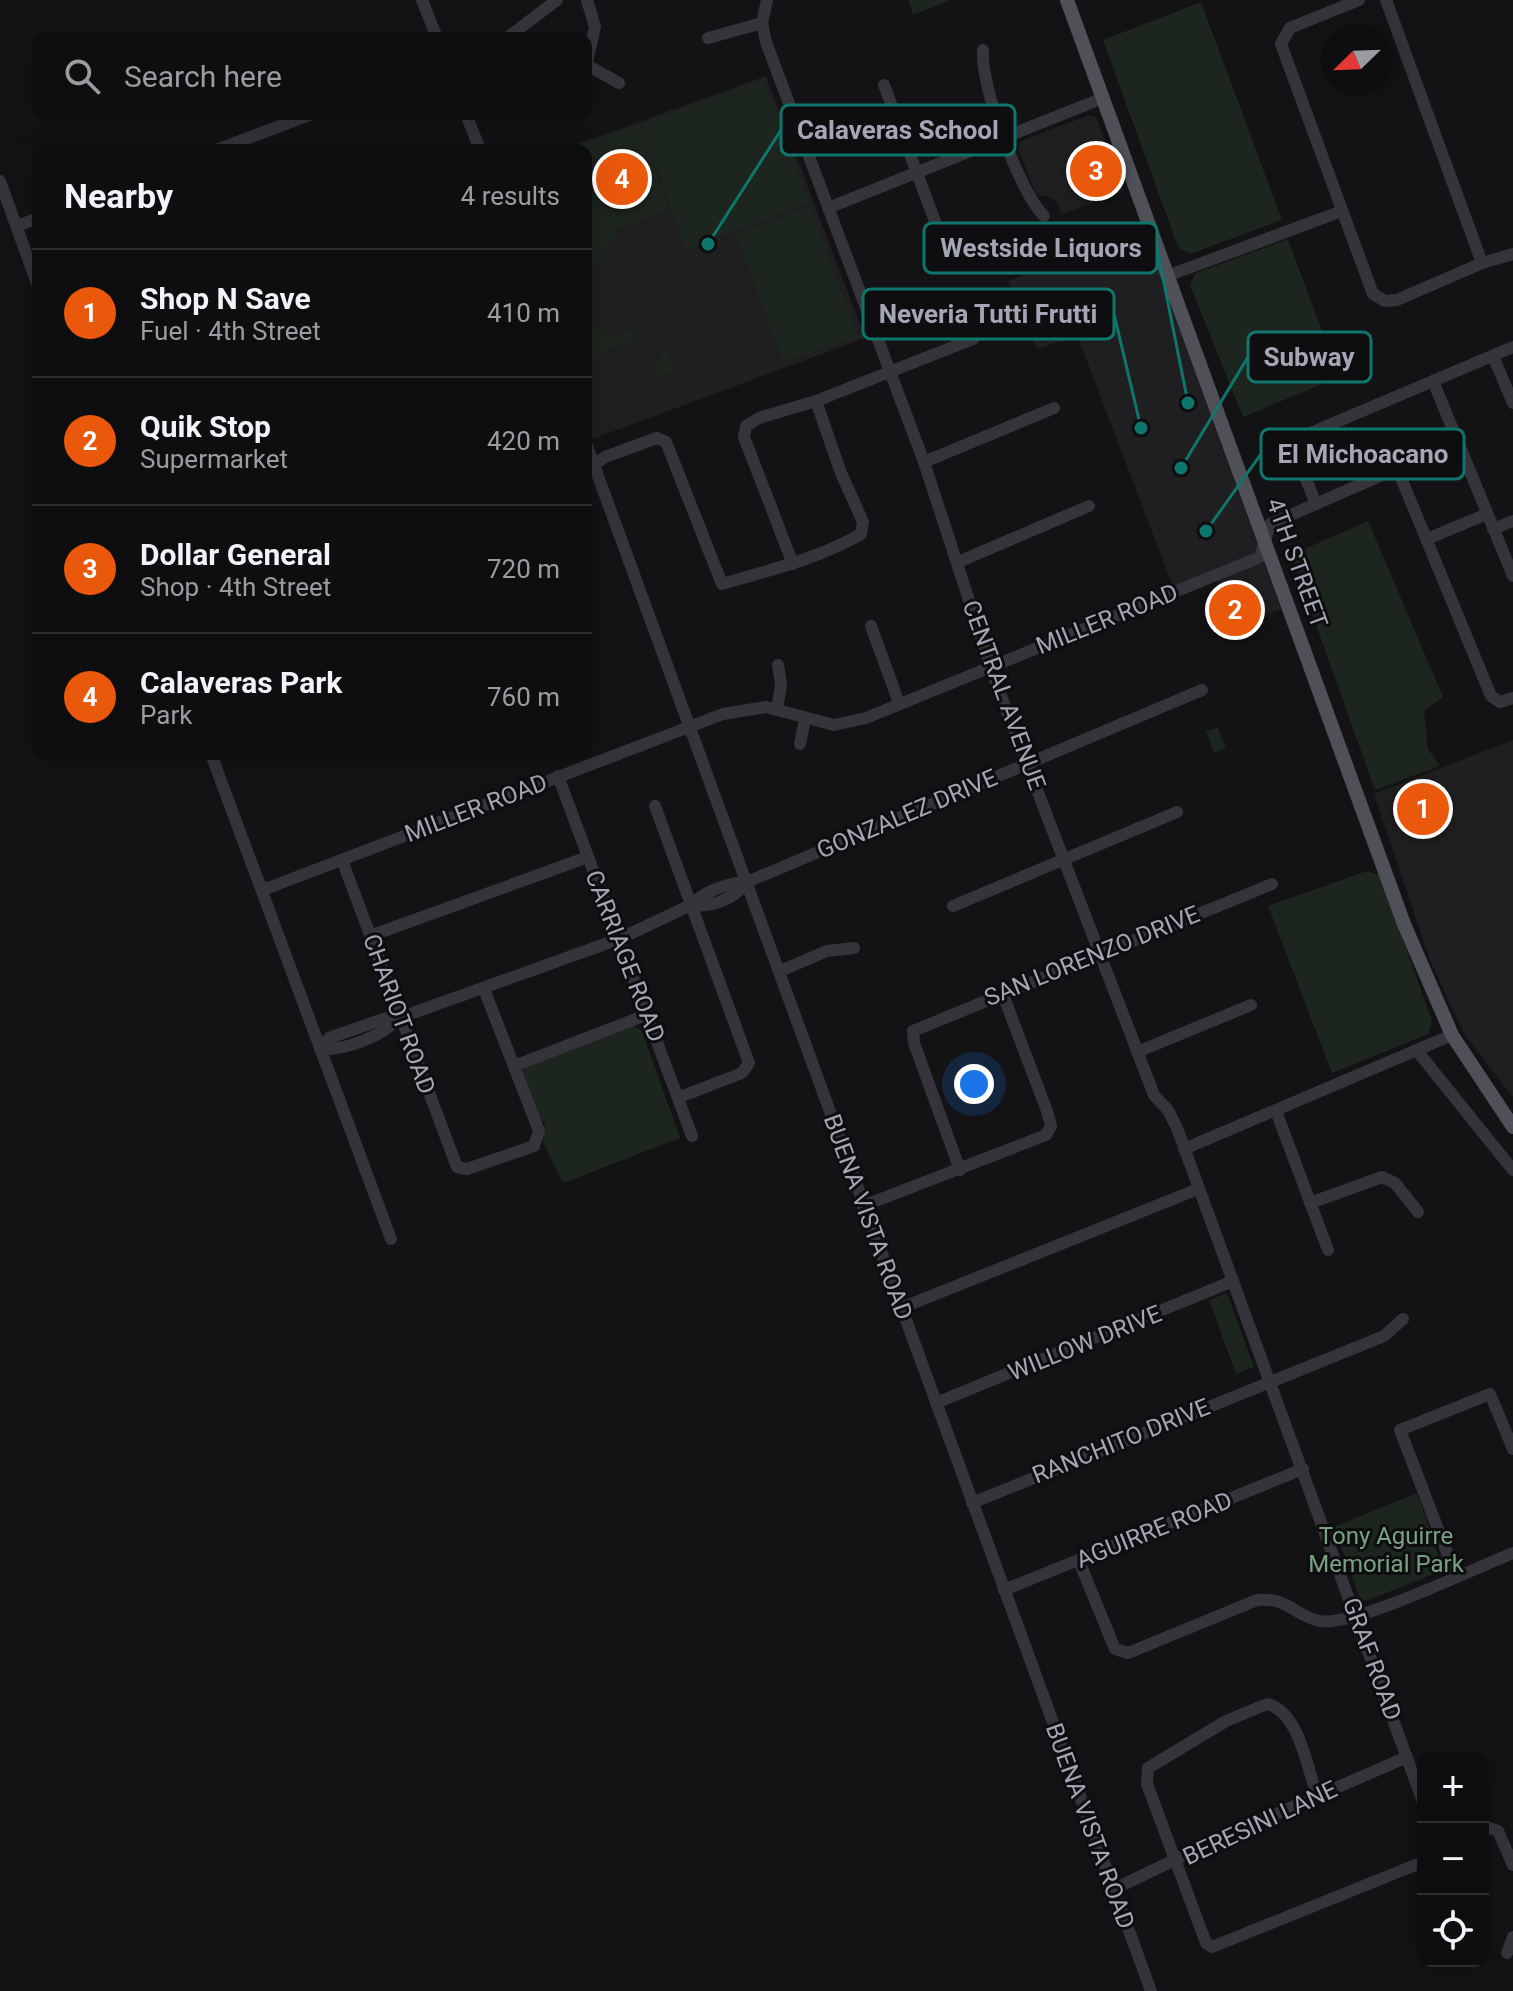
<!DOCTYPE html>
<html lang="en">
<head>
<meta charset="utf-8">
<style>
  body { margin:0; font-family:Roboto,sans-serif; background:#1c1c1e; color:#f1f3f6 }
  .controls { position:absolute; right:24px; bottom:24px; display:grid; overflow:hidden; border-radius:16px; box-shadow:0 8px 32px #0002 }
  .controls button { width:72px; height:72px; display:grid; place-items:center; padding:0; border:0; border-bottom:2px solid #2e2e30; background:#0e0e10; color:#f1f3f6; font:40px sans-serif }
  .compass { position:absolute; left:1321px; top:24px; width:72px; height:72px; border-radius:50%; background:#0e0e10; box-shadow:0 8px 32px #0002; rotate:247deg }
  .you { position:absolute; left:974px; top:1084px; width:28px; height:28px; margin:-20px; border:6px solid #fff; border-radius:50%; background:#1a73e8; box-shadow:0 0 0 12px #1a73e833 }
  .badge { display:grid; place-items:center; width:52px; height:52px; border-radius:50%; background:#ea580c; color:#fff; font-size:26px; font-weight:700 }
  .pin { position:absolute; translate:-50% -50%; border:4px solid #fff; box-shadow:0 2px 8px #0006 }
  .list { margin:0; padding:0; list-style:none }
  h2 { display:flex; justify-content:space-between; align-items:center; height:104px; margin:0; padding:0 32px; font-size:34px }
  h2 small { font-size:26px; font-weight:400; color:#9b9c9f }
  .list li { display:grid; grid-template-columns:52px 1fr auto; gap:24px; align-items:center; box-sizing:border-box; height:128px; padding:0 32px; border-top:2px solid #2e2e30 }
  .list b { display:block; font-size:30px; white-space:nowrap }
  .list p { margin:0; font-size:26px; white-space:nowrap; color:#9b9c9f }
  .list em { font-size:26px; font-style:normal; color:#9b9c9f }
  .icon { flex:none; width:44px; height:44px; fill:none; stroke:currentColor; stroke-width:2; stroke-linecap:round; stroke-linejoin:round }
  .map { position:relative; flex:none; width:1513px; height:1991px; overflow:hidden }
  .search { position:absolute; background:#0e0e10; box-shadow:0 8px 32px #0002; left:32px; top:32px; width:560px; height:88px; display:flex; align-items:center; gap:20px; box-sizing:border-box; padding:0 28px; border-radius:16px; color:#9b9c9f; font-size:30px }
  .panel { position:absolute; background:#0e0e10; box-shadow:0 8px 32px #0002; left:32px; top:144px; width:560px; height:616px; border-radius:16px }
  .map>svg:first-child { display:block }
</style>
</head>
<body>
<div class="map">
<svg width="1513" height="1991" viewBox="0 0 1513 1991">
  <rect width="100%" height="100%" fill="#131315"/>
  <!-- built -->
  <g fill="#1f1f22">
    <path d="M766,76L865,338L593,439L586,421V150H561Z"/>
    <path d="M1089,115L1096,117L1124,192L1061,214L1057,203L1050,197L1036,195L1018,148L1021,141Z"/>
    <path d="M1143,229L1281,609L1233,629L1216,579L1176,595L1077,335L1037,349L1008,281Z"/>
    <path d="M1513,740V1097L1465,1035L1431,963L1374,794Z"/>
  </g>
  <!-- green -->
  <g fill="#1d251f">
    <path d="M908,0H951L913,15Z"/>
    <path d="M1201,2L1282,220L1190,254L1178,247L1103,40Z"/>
    <path d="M764,79L809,203L686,249L640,124Z"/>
    <path d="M639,125L669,209L619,228L599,263L586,268V150H567Z"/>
    <path d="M810,207L858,337L783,362L736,234Z"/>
    <path d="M1288,239L1339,377L1243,417L1190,285L1196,273Z"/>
    <path d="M605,325L611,338L631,330L637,340L586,359V332Z"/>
    <path d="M665,346L675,370L656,380L654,371Z"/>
    <path d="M1368,521L1443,697L1424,711L1428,749L1440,766L1375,790L1291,555Z"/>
    <path d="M1218,728L1226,748L1214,753L1206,731Z"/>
    <path d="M1367,871L1380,875L1432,1021L1428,1034L1332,1073L1268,906Z"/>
    <path d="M633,1025L642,1031L680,1138L563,1183L543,1142L545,1124L532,1108L517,1068Z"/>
    <path d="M1227,1293L1254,1367L1236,1374L1209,1300Z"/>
    <path d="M1417,1493L1442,1566L1439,1572L1366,1601L1360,1599L1334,1527Z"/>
  </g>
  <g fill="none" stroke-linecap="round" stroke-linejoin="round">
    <!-- minor -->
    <g stroke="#34343a" stroke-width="12">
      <path d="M422,0L437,38"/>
      <path d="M767,0L762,23L766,42L924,462L996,683L1154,1095L1168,1110L1177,1128L1423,1802"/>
      <path d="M1359,0L1290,28L1281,44L1373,294L1385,301L1397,300L1482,263L1513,254"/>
      <path d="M1386,0L1482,263"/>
      <path d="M507,38L557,0"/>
      <path d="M708,38L762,23"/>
      <path d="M983,50C980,85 1019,191 1044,216"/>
      <path d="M587,65L619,83"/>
      <path d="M586,66L595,27L587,0"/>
      <path d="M884,85L948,256"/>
      <path d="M466,114L480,150"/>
      <path d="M216,150L312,114"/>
      <path d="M0,181L38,286"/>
      <path d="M828,208L1103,98"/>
      <path d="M17,226L38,218"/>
      <path d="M1167,276L1342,211"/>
      <path d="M1493,356L1513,403"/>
      <path d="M1433,381L1513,576"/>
      <path d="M586,443L1151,1991"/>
      <path d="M924,462L1054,408"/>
      <path d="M594,465L605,457L657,438L666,442L722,584C769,570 818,559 861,534L863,522L841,473L816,401"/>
      <path d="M1397,468L1491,696L1500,702L1513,698"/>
      <path d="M1316,504L1294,449L1301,437L1513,347"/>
      <path d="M1493,529L1513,521"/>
      <path d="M1427,539L1487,514"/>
      <path d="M958,562L1089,506"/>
      <path d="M793,564L744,437L746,426L759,418L816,401L973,339"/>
      <path d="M871,626L899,703"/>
      <path d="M777,709L781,685L778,665"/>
      <path d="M800,744L805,720"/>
      <path d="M211,754L391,1239"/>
      <path d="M558,776L692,1136"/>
      <path d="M655,806L749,1063L742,1073L680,1097"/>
      <path d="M342,860L457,1167L467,1169L534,1146L539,1131L484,989"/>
      <path d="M747,882C734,899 712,908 691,905C705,891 727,883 747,882L1202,690"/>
      <path d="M262,887L268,888L723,714L766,707L834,725L866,718L1260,557L1270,524L1458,442"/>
      <path d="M953,906L1177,812"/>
      <path d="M370,936L588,857"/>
      <path d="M780,971L827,951L854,948"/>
      <path d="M386,1018H399C383,1036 344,1051 320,1049L329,1038Z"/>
      <path d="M399,1018L619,939L691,905"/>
      <path d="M1137,1052L1251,1005"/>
      <path d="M1418,1052L1513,1170"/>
      <path d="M514,1066L646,1015"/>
      <path d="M1276,1111L1328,1250"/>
      <path d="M1184,1149L1452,1035"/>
      <path d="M960,1170L914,1043L913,1031L1272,884"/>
      <path d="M1310,1203L1382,1177L1395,1183L1418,1212"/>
      <path d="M863,1206L1046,1135L1051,1126L1047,1111L1002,992"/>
      <path d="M901,1308L1198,1189"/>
      <path d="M936,1403L1233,1281"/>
      <path d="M972,1503L1384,1336L1403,1319"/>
      <path d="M1079,1561L1115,1649L1128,1653L1257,1600C1289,1597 1294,1616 1320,1621C1352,1628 1477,1567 1513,1553"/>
      <path d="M1456,1576L1400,1430L1490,1394L1513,1449"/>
      <path d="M1004,1590L1303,1469"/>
      <path d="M1317,1795C1307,1768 1299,1711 1267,1704L1226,1721L1148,1768L1147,1784L1206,1943L1212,1947L1423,1862"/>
      <path d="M1483,1826L1498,1831L1513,1865"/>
      <path d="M1114,1889L1212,1842L1407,1757"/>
      <path d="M1507,1953L1513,1937"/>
    </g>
    <!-- major -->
    <path stroke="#505059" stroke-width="14" d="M1067,0L1404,924L1452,1035L1513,1127"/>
  </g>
  <g text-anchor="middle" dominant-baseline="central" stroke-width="6" stroke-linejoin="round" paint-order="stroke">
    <!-- street labels -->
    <g font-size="24" fill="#a4a6b6" stroke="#0e0e10">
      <text transform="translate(1297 563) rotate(70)">4TH STREET</text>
      <text transform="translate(1107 619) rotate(-22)">MILLER ROAD</text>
      <text transform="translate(1004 695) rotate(70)">CENTRAL AVENUE</text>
      <text transform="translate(476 808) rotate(-21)">MILLER ROAD</text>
      <text transform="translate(907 814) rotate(-23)">GONZALEZ DRIVE</text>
      <text transform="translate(625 956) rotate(69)">CARRIAGE ROAD</text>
      <text transform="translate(1092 956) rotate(-22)">SAN LORENZO DRIVE</text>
      <text transform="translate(399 1014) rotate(70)">CHARIOT ROAD</text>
      <text transform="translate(868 1217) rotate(70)">BUENA VISTA ROAD</text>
      <text transform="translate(1085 1343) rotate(-22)">WILLOW DRIVE</text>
      <text transform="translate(1121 1441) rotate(-22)">RANCHITO DRIVE</text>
      <text transform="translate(1154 1530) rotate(-22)">AGUIRRE ROAD</text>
      <text transform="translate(1372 1659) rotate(70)">GRAF ROAD</text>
      <text transform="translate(1260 1823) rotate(-25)">BERESINI LANE</text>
      <text transform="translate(1090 1826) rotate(70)">BUENA VISTA ROAD</text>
    </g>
    <!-- park labels -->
    <g font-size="24" fill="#79a282" stroke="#0e0e10">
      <text x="1386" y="1536">Tony Aguirre<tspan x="1386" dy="28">Memorial Park</tspan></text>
    </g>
  </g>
  <!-- callouts -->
  <path fill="none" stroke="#0f766e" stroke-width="3" d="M708 244L781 130M1188 403L1157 248M1141 428L1114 314M1181 468L1248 357M1206 531L1261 454"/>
  <g fill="#0f766e" stroke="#0e0e10" stroke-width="3">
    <circle cx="708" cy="244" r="8"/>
    <circle cx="1188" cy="403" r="8"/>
    <circle cx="1141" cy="428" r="8"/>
    <circle cx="1181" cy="468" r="8"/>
    <circle cx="1206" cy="531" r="8"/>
  </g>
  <g fill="#0e0e10" stroke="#0f766e" stroke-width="3">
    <rect x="781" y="105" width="234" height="50" rx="8"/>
    <rect x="924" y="223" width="233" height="50" rx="8"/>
    <rect x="863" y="289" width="251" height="50" rx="8"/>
    <rect x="1248" y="332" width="123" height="50" rx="8"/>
    <rect x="1261" y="429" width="203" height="50" rx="8"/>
  </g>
  <g font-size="26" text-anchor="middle" font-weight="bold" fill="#a4a6b6">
    <text x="898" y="139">Calaveras School</text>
    <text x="1041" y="257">Westside Liquors</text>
    <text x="988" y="323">Neveria Tutti Frutti</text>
    <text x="1309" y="366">Subway</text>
    <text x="1363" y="463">El Michoacano</text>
  </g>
</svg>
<div class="controls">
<button>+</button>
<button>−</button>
<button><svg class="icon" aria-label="locate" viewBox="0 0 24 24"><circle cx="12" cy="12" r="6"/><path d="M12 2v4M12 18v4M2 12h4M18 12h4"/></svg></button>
</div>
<svg class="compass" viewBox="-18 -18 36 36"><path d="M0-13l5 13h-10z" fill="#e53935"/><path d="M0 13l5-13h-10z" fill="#9b9c9f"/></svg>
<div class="you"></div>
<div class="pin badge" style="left:1423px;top:809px">1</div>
<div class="pin badge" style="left:1235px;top:610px">2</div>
<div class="pin badge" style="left:1096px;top:171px">3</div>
<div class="pin badge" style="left:622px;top:179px">4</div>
<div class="search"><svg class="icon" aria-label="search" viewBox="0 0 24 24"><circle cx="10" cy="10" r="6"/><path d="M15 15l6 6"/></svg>Search here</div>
<section class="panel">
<h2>Nearby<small>4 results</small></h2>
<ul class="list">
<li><span class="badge">1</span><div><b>Shop N Save</b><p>Fuel · 4th Street</p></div><em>410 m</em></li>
<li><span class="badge">2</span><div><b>Quik Stop</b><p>Supermarket</p></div><em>420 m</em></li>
<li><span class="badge">3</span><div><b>Dollar General</b><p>Shop · 4th Street</p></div><em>720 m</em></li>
<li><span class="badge">4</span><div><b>Calaveras Park</b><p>Park</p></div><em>760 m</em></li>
</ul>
</section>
</div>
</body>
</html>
